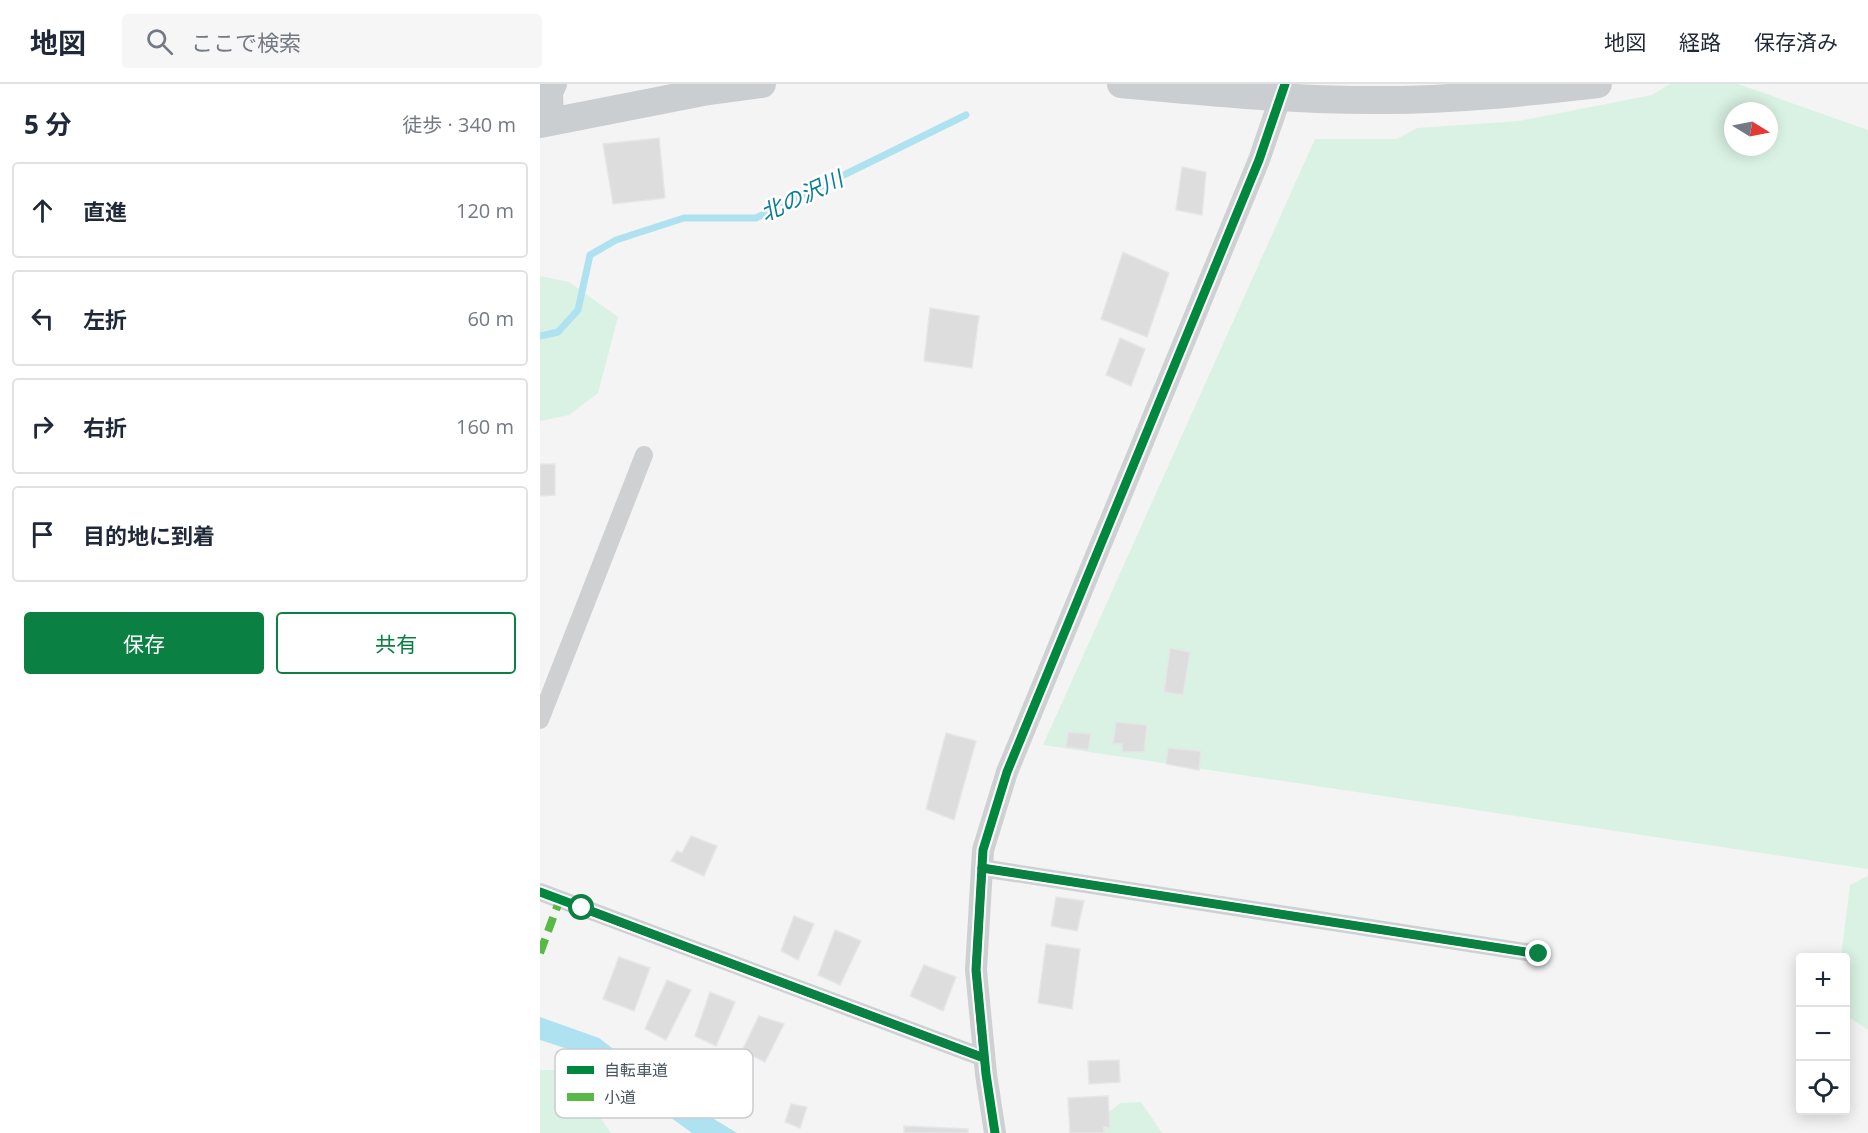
<!DOCTYPE html>
<html lang="ja">
<head>
<meta charset="utf-8">
<style>
  body { margin:0; font-family:"Open Sans","Noto Sans JP",sans-serif; background:#f6f6f7; color:#1f2937 }
  .controls { position:absolute; right:18px; bottom:18px; display:grid; overflow:hidden; border-radius:6px; box-shadow:0 3px 15px #0003 }
  .controls button { width:54px; height:54px; display:grid; place-items:center; padding:0; border:0; border-bottom:2px solid #e0e1e3; background:#fff; color:#1f2937; font:30px sans-serif }
  .compass { position:absolute; left:1184px; top:18px; width:54px; height:54px; border-radius:50%; background:#fff; box-shadow:0 3px 15px #0003; rotate:100deg }
  .stop { position:absolute; width:18px; height:18px; margin:-14px; border:4px solid #0b8043; border-radius:50%; background:#fff }
  .stop.end { background:#0b8043; border-color:#fff; box-shadow:0 2px 6px #0008 }
  .list { margin:0; padding:0; list-style:none }
  h2 { display:flex; justify-content:space-between; align-items:center; height:78px; margin:0; padding:0 24px; font-size:26px }
  h2 small { font-size:20px; font-weight:400; color:#747a83 }
  .list li { display:grid; grid-template-columns:39px 1fr auto; gap:18px; align-items:center; box-sizing:border-box; height:96px; margin:0 12px 12px; padding:0 12px; border:2px solid #e0e1e3; border-radius:6px }
  .list b { display:block; font-size:22px; white-space:nowrap }
  .list em { font-size:20px; font-style:normal; color:#747a83 }
  .actions { display:flex; gap:12px; padding:18px 24px }
  .actions a { flex:1; padding:14px 0; border:2px solid #0b8043; border-radius:6px; text-align:center; font-size:21px; color:#0b8043 }
  .actions .main { background:#0b8043; color:#fff }
  .icon { flex:none; width:33px; height:33px; fill:none; stroke:currentColor; stroke-width:2; stroke-linecap:round; stroke-linejoin:round }
  .map { position:relative; flex:none; width:1328px; height:1049px; overflow:hidden }
  header { display:flex; align-items:center; gap:36px; box-sizing:border-box; height:84px; padding:0 30px; background:#fff; border-bottom:2px solid #e0e1e3 }
  header strong { font-size:28px }
  nav { display:flex; gap:33px; margin-inline-start:auto; font-size:21px }
  .search { width:420px; height:54px; background:#f6f6f7; display:flex; align-items:center; gap:15px; box-sizing:border-box; padding:0 21px; border-radius:6px; color:#747a83; font-size:22px }
  main { display:flex }
  aside { flex:1; background:#fff }
  .map>svg:first-child { display:block }
</style>
</head>
<body>
<header>
<strong>地図</strong>
<div class="search"><svg class="icon" aria-label="search" viewBox="0 0 24 24"><circle cx="10" cy="10" r="6"/><path d="M15 15l6 6"/></svg>ここで検索</div>
<nav><a>地図</a><a>経路</a><a>保存済み</a></nav>
</header>
<main>
<aside>
<h2>5 分<small>徒歩 · 340 m</small></h2>
<ul class="list">
<li><svg class="icon" aria-label="ahead" viewBox="0 0 24 24"><path d="M12 20V5M6 11l6-6 6 6"/></svg><div><b>直進</b></div><em>120 m</em></li>
<li><svg class="icon" aria-label="left" viewBox="0 0 24 24"><path d="M17 20v-9H6M10 6l-5 5 5 5"/></svg><div><b>左折</b></div><em>60 m</em></li>
<li><svg class="icon" aria-label="right" viewBox="0 0 24 24"><path d="M7 20v-9h11M14 6l5 5-5 5"/></svg><div><b>右折</b></div><em>160 m</em></li>
<li><svg class="icon" aria-label="arrive" viewBox="0 0 24 24"><path d="M6 21V4h12l-3 4 3 4H6"/></svg><div><b>目的地に到着</b></div></li>
</ul>
<div class="actions"><a class="main">保存</a><a>共有</a></div>
</aside>
<div class="map">
<svg width="1328" height="1049" viewBox="0 0 1328 1049">
  <rect width="100%" height="100%" fill="#f4f4f4"/>
  <!-- green -->
  <g fill="#d9f2e3" fill-rule="evenodd">
    <path d="M1130,0H1198L1328,46V785L503,661L775,55H857L877,44L979,37L1112,11ZM1193,27H1229V63H1193Z"/>
    <path d="M0,192L29,198L78,233L58,309L29,331L0,337Z"/>
    <path d="M1328,792V946L1306,931V874L1301,873L1310,801Z"/>
    <path d="M0,986H26L71,1049H0Z"/>
    <path d="M601,1018L622,1049H545L580,1019Z"/>
  </g>
  <!-- water -->
  <path fill="#aee2f0" d="M0,933L59,954L131,1009L197,1049H152L66,987L34,967L0,956Z"/>
  <g fill="none" stroke-linecap="round" stroke-linejoin="round">
    <!-- stream -->
    <path stroke="#aee2f0" stroke-width="7" d="M0,252L18,248L38,226L50,171L76,156L144,134H216L426,31"/>
  </g>
  <!-- building -->
  <g fill="#ddddde" stroke="#e5e6e7" stroke-width="1.5">
    <path d="M119,54L125,114L73,120L63,60Z"/>
    <path d="M642,83L666,88L662,131L636,126Z"/>
    <path d="M583,168L629,189L607,253L561,235Z"/>
    <path d="M390,224L439,232L432,284L384,277Z"/>
    <path d="M580,254L605,265L591,302L566,291Z"/>
    <path d="M0,380H15V411L0,412Z"/>
    <path d="M630,564L650,568L643,611L624,608Z"/>
    <path d="M576,638L607,641L604,668H582V660H573Z"/>
    <path d="M528,648L551,650L548,666L526,663Z"/>
    <path d="M406,649L436,657L414,736L386,725Z"/>
    <path d="M628,664L661,667L659,686L626,680Z"/>
    <path d="M151,752L177,762L164,792L131,777L137,767L142,769Z"/>
    <path d="M516,813L544,817L537,847L511,842Z"/>
    <path d="M254,832L274,840L258,876L241,867Z"/>
    <path d="M295,846L321,857L300,901L278,891Z"/>
    <path d="M506,860L540,865L532,925L498,919Z"/>
    <path d="M79,873L110,884L94,927L63,915Z"/>
    <path d="M384,881L416,893L403,927L370,912Z"/>
    <path d="M127,896L151,906L126,956L105,945Z"/>
    <path d="M170,908L195,918L176,962L155,952Z"/>
    <path d="M219,932L244,940L225,978L202,967Z"/>
    <path d="M579,976L580,998L549,1000L548,977Z"/>
    <path d="M568,1012L570,1044L564,1043V1049H530L528,1014Z"/>
    <path d="M251,1020L267,1023L260,1044L245,1038Z"/>
    <path d="M364,1042L428,1045V1049H364Z"/>
  </g>
  <g fill="none" stroke-linecap="round" stroke-linejoin="round">
    <!-- minor -->
    <g stroke="#ced0d2" stroke-width="18">
      <path d="M0,636L104,371"/>
      <path d="M442,784L999,870"/>
      <path d="M0,808L444,974"/>
    </g>
    <!-- tertiary -->
    <path stroke="#ced0d2" stroke-width="22" d="M455,1049L446,990L436,886L443,766L467,688L719,76L745,0"/>
    <!-- primary -->
    <g stroke="#caced1" stroke-width="28">
      <path d="M581,0C669,8 757,17 845,16C916,16 988,8 1058,0"/>
      <path d="M10,37L9,8L13,0"/>
      <path d="M0,40L163,8L222,0"/>
    </g>
    <!-- quiet -->
    <path stroke="#58b947" stroke-width="8" stroke-dasharray="15 8" stroke-linecap="butt" d="M0,869L20,815"/>
    <defs>
      <g id="cycleway">
        <path d="M442,784L999,870"/>
        <path d="M0,808L444,974"/>
        <path d="M455,1049L446,990L436,886L443,766L467,688L719,76L745,0"/>
      </g>
    </defs>
    <!-- cycleway casing -->
    <use href="#cycleway" stroke="#fff" stroke-width="13"/>
    <!-- cycleway -->
    <use href="#cycleway" stroke="#00873e" stroke-width="9"/>
  </g>
  <g fill="none" stroke-linecap="round" stroke-linejoin="round">
    <!-- route -->
    <path stroke="#0b8043" stroke-width="8" d="M42,824L444,974L436,886L442,784L999,870"/>
  </g>
  <g text-anchor="middle" dominant-baseline="central" stroke-width="5" stroke-linejoin="round" paint-order="stroke">
    <!-- water labels -->
    <g font-size="22" font-style="italic" fill="#0c7c9b" stroke="#fff">
      <text transform="translate(261 111) rotate(-25)">北の沢川</text>
    </g>
  </g>
  <!-- legend -->
  <rect x="15" y="965" width="198" height="69" rx="9" fill="#fff" stroke="#c9ccd0" stroke-width="1.5"/>
  <rect x="27" y="982" width="27" height="8" fill="#00873e"/>
  <rect x="27" y="1009" width="27" height="8" fill="#58b947"/>
  <g font-size="16" fill="#4a5661">
    <text x="64" y="992">自転車道</text>
    <text x="64" y="1019">小道</text>
  </g>
</svg>
<div class="controls">
<button>+</button>
<button>−</button>
<button><svg class="icon" aria-label="locate" viewBox="0 0 24 24"><circle cx="12" cy="12" r="6"/><path d="M12 2v4M12 18v4M2 12h4M18 12h4"/></svg></button>
</div>
<svg class="compass" viewBox="-18 -18 36 36"><path d="M0-13l5 13h-10z" fill="#e53935"/><path d="M0 13l5-13h-10z" fill="#747a83"/></svg>
<div class="stop" style="left:42px;top:824px"></div>
<div class="stop end" style="left:999px;top:870px"></div>
</div>
</main>
</body>
</html>
